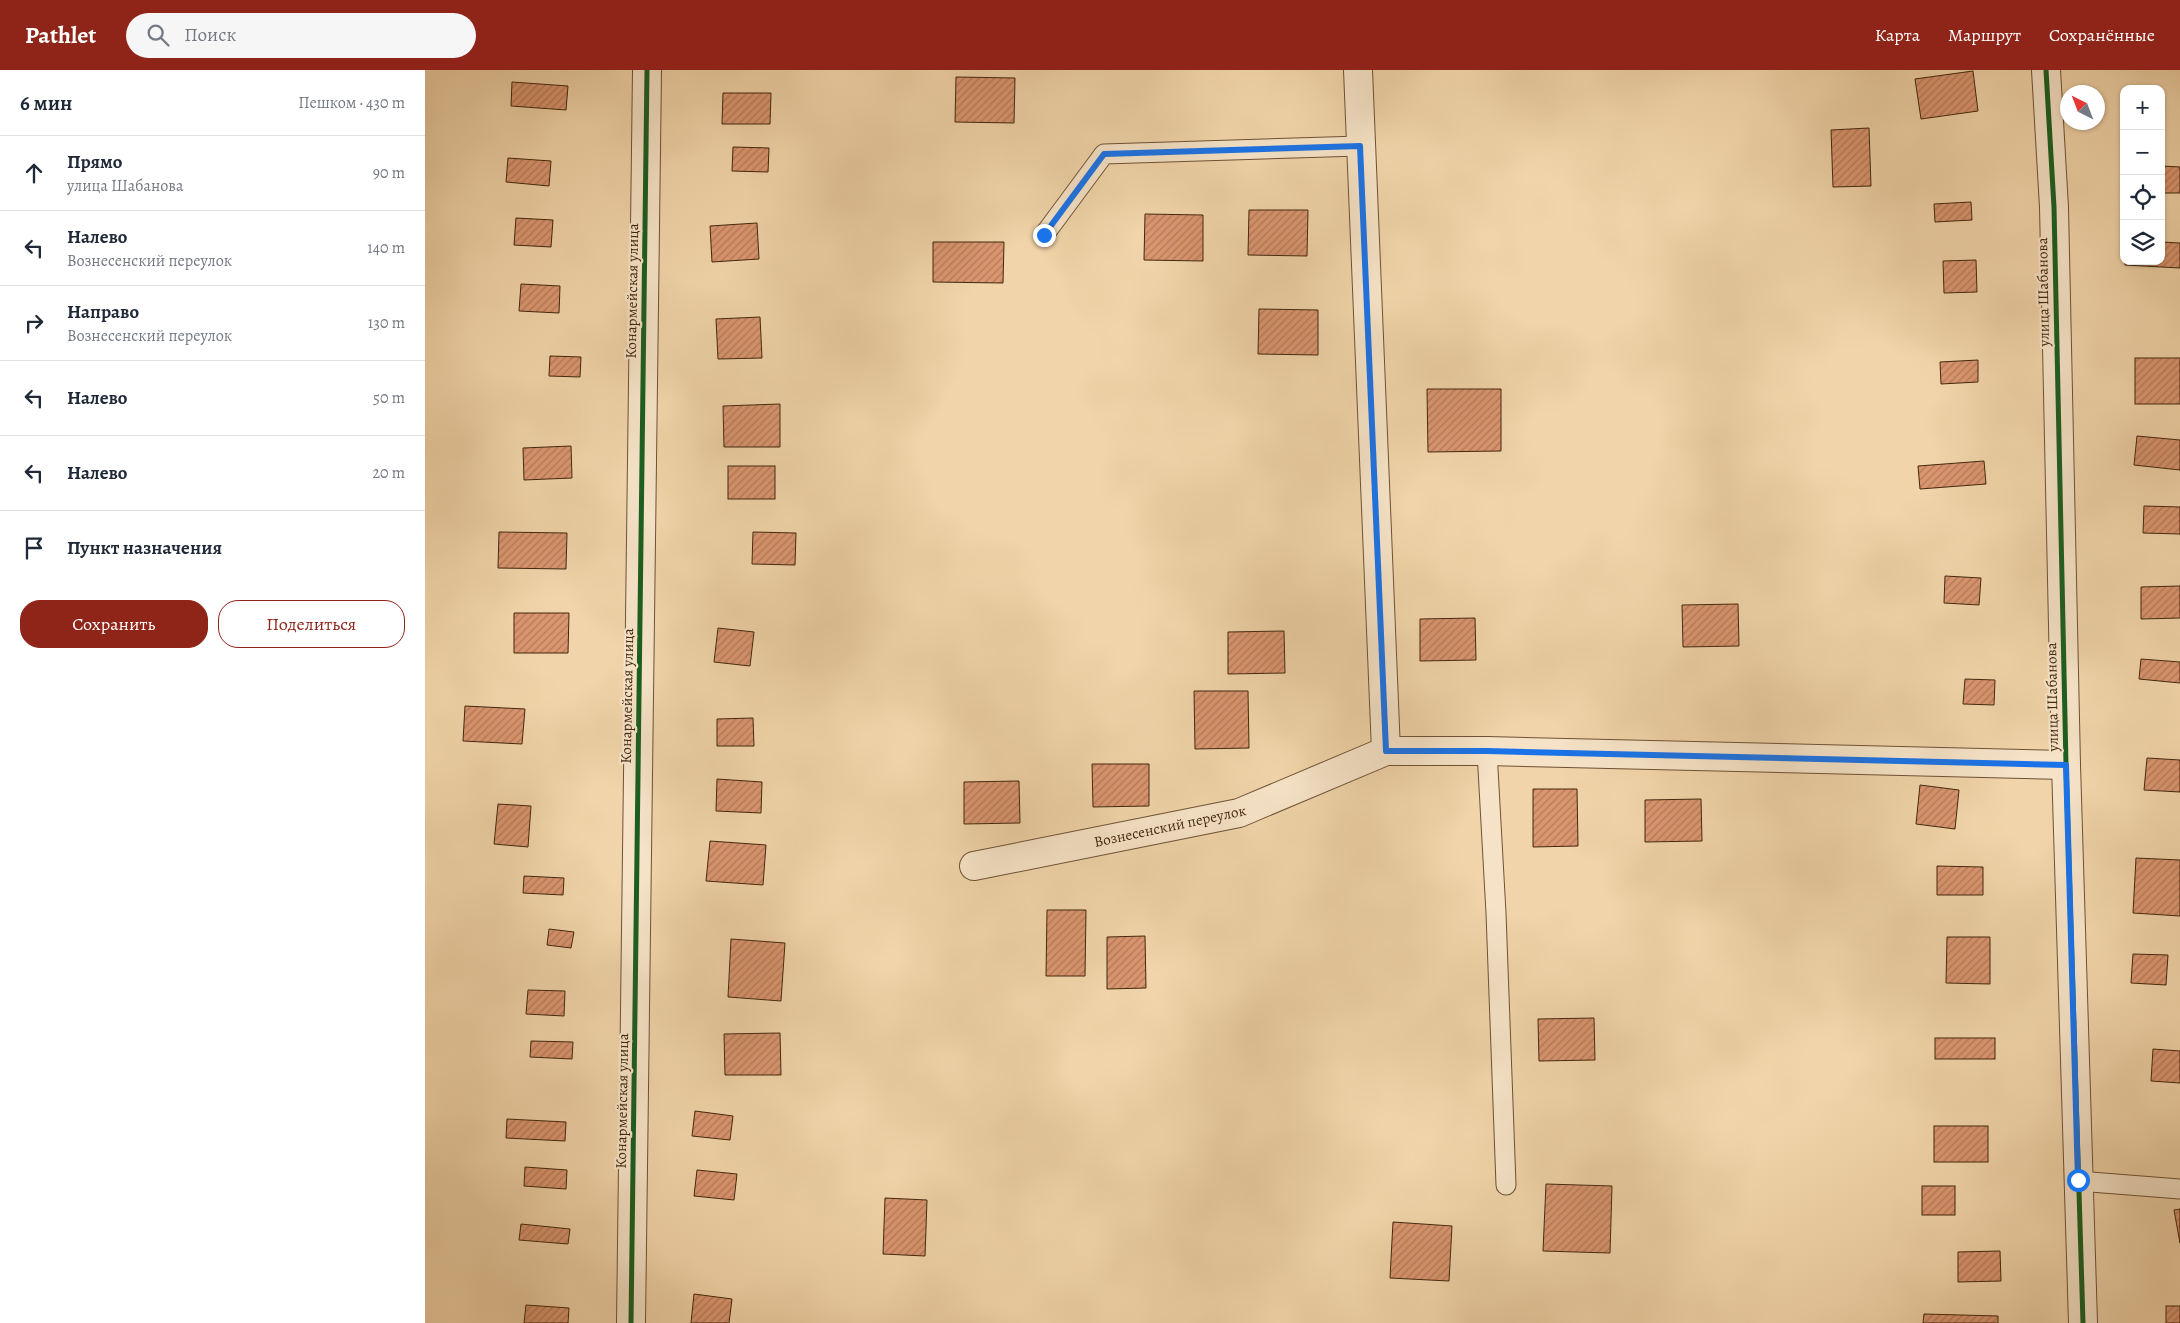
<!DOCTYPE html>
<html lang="ru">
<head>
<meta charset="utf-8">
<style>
  body { margin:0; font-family:Alegreya,serif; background:#f6f6f7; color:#1f2937 }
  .controls { position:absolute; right:15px; top:15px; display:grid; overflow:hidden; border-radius:10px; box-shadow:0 1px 4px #0004 }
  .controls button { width:45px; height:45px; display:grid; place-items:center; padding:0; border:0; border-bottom:1px solid #e0e1e3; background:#fff; color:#1f2937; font:25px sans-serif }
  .compass { position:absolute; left:1635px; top:15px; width:45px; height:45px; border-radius:50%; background:#fff; box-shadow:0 1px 4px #0004; rotate:318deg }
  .stop { position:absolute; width:15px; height:15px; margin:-11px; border:4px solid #1a73e8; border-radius:50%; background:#fff }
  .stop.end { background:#1a73e8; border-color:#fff; box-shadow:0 1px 5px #0008 }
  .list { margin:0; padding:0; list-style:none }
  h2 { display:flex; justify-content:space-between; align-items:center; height:65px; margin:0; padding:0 20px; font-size:21px }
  h2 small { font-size:16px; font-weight:400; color:#747a83 }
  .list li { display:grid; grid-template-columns:32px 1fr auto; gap:15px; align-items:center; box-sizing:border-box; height:75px; padding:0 20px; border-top:1px solid #e0e1e3 }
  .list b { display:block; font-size:19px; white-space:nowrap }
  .list p { margin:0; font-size:16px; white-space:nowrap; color:#747a83 }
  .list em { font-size:16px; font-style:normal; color:#747a83 }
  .actions { display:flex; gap:10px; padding:15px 20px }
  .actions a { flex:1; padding:11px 0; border:1px solid #8f2418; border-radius:20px; text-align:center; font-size:18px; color:#8f2418 }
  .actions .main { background:#8f2418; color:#fff }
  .icon { flex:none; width:28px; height:28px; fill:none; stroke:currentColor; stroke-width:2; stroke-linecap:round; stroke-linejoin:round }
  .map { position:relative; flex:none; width:1755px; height:1253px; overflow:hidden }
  header { display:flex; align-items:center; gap:30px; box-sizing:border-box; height:70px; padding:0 25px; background:#8f2418; color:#fff }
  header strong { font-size:24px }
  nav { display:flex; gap:28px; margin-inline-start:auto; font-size:18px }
  .search { width:350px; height:45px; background:#f6f6f7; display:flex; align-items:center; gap:12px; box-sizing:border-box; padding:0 18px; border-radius:28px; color:#747a83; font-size:19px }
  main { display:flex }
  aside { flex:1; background:#fff }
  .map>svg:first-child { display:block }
</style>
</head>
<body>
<header>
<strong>Pathlet</strong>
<div class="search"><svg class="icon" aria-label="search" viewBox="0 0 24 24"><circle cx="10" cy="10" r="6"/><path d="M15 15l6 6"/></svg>Поиск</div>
<nav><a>Карта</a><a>Маршрут</a><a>Сохранённые</a></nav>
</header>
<main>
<aside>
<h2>6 мин<small>Пешком · 430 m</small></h2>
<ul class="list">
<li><svg class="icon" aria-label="ahead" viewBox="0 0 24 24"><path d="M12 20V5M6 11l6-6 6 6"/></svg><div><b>Прямо</b><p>улица Шабанова</p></div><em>90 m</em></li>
<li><svg class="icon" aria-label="left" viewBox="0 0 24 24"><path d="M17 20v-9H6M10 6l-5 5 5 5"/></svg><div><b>Налево</b><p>Вознесенский переулок</p></div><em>140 m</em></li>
<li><svg class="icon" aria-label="right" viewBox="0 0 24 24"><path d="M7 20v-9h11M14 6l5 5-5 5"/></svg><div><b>Направо</b><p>Вознесенский переулок</p></div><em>130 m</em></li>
<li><svg class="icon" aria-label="left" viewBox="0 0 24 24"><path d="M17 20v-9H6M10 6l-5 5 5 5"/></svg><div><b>Налево</b></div><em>50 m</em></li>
<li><svg class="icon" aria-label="left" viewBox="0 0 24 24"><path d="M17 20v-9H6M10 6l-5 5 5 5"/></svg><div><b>Налево</b></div><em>20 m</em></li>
<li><svg class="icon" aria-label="arrive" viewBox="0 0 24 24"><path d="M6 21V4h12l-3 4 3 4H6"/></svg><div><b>Пункт назначения</b></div></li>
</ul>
<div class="actions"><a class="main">Сохранить</a><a>Поделиться</a></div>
</aside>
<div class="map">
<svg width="1755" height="1253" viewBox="0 0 1755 1253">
  <defs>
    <pattern id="building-hatch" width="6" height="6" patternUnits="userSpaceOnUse" patternTransform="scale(1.25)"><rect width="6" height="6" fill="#db9670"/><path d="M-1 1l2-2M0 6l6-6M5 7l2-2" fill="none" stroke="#b37a5a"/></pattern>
  </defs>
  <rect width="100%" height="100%" fill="#f1d4a9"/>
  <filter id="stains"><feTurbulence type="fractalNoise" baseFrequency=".004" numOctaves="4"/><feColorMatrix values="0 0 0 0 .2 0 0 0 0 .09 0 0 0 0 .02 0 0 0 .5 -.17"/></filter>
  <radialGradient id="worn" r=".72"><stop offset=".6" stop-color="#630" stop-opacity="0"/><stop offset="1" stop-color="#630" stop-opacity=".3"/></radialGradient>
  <!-- building -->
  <g fill="url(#building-hatch)" stroke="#42270d">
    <path d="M1548,1L1553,41L1496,49L1490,9Z"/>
    <path d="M531,7L590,8L589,53L530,52Z"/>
    <path d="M87,12L143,16L141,40L86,36Z"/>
    <path d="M298,23H346L345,54H297Z"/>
    <path d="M1444,58L1446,116L1408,117L1406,60Z"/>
    <path d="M308,77L344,78L343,102L307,101Z"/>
    <path d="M83,88L126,91L124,116L81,112Z"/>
    <path d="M1736,96L1755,97V123H1736Z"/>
    <path d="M1546,132L1547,150L1510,152L1509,134Z"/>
    <path d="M824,140H883L882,186L823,185Z"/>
    <path d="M720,144L778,145V191L719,190Z"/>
    <path d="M91,148L128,150L126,177L89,175Z"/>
    <path d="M332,153L334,189L287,192L285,156Z"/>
    <path d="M508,172H579L578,213L508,212Z"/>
    <path d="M1736,172L1755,173V198L1700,195V191H1736Z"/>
    <path d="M1551,190L1552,222L1519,223L1518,191Z"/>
    <path d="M96,214L135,216L134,243L94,241Z"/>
    <path d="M834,239L893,240V285L833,284Z"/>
    <path d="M335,247L337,288L293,289L291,249Z"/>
    <path d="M125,286L156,287L155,307L124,306Z"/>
    <rect x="1710" y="288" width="45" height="46"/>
    <path d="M1553,290V312L1516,314L1515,292Z"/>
    <path d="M1002,319H1076V381L1003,382Z"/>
    <path d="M355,334V377H299L298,336Z"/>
    <path d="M1712,366L1755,370V400L1709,395Z"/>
    <path d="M146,376L147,408L99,410L98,378Z"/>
    <path d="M1559,391L1561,414L1495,419L1493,396Z"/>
    <rect x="303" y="396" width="47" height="33"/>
    <path d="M1719,436L1755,437V464L1718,463Z"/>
    <path d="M74,462L142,463L141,499L73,498Z"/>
    <path d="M328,462L371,463L370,495L327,494Z"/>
    <path d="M1520,506L1556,508L1554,535L1519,533Z"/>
    <path d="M1755,516V548L1716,549V517Z"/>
    <path d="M1313,534L1314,576L1258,577L1257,535Z"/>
    <path d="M89,543H144L143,583H89Z"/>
    <path d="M1050,548L1051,590L995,591V549Z"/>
    <path d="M293,558L329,562L325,596L289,592Z"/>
    <path d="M859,561L860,603L803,604V562Z"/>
    <path d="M1716,589L1755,592V613L1714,609Z"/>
    <path d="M1540,609L1570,610L1569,635L1538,634Z"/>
    <path d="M769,621H823L824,678L770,679Z"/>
    <path d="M40,636L100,639L97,674L38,671Z"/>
    <path d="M328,648L329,676H292V649Z"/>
    <path d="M1722,688L1755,690V722L1719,720Z"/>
    <path d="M667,694H724V736L668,737Z"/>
    <path d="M292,709L337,712L336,743L291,741Z"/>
    <path d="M594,711L595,753L539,754V712Z"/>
    <path d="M1495,715L1534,720L1530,759L1491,754Z"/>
    <path d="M1108,719H1152L1153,776L1108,777Z"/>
    <path d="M1276,729L1277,771L1220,772V730Z"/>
    <path d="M73,734L106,736L103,777L69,774Z"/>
    <path d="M285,771L341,775L338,815L281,811Z"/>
    <path d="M1711,788L1755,790V846L1708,843Z"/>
    <path d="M1512,796L1558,797V825H1512Z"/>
    <path d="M99,806L139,808L138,825L98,823Z"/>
    <path d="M622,840H661L660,906H621Z"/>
    <path d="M124,859L149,862L146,878L122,875Z"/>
    <path d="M720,866L721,918L682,919V867Z"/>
    <path d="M1522,867H1565V914L1521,913Z"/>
    <path d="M306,869L360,873L356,931L303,927Z"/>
    <path d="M1708,884L1743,885L1741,915L1706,913Z"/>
    <path d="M103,920L140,921L139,946L101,944Z"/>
    <path d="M1169,948L1170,990L1114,991L1113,949Z"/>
    <path d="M355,963L356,1005H300L299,964Z"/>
    <rect x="1510" y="968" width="60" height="21"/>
    <path d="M106,971L148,972L147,989L105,987Z"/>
    <path d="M1728,979L1755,981V1013L1726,1011Z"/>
    <path d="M270,1041L308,1046L305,1070L267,1066Z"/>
    <path d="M82,1049L141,1052L140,1071L81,1068Z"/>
    <rect x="1509" y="1056" width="54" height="36"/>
    <path d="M100,1097L142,1100L141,1119L99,1116Z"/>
    <path d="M272,1100L312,1104L309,1130L269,1126Z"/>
    <path d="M1121,1114L1187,1116L1185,1183L1118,1181Z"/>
    <rect x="1497" y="1116" width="33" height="29"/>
    <path d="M460,1128L502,1130L500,1186L458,1184Z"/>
    <path d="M1755,1139V1173L1749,1140Z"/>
    <path d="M968,1152L1027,1156L1024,1211L965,1208Z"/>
    <path d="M96,1154L145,1159L143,1174L94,1170Z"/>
    <path d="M1575,1181L1576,1211L1533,1212V1182Z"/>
    <path d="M269,1224L307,1229L304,1253H266Z"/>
    <path d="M101,1235L144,1238L143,1253H99Z"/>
    <rect x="1741" y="1236" width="14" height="17"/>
    <path d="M1499,1244L1573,1246V1253H1498Z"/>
  </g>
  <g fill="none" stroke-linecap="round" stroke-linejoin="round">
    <defs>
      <g id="lane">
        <path d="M619,165L679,84L935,76"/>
        <path d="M1062,681L1071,843L1081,1115"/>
        <path d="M1653,1111L1755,1119"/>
      </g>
      <g id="street">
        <path d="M933,0L961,681"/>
        <path d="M1621,0L1629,137L1641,695L1658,1253"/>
        <path d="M549,796L814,743L961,681H1062L1641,695"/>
        <path d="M206,1253L222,0"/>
      </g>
    </defs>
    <!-- lane casing -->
    <use href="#lane" stroke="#6e5234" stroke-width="21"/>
    <!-- street casing -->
    <use href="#street" stroke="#6e5234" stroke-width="30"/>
    <!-- lane -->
    <use href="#lane" stroke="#f6e3c7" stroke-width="19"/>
    <!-- street -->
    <use href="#street" stroke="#f6e3c7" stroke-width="28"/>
    <defs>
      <g id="cycleway">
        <path d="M1621,0L1629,137L1641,695L1658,1253"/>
        <path d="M206,1253L222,0"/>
      </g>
    </defs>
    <!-- cycleway casing -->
    <use href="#cycleway" stroke="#f6e3c7" stroke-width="8"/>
    <!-- cycleway -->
    <use href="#cycleway" stroke="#1b5e20" stroke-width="5"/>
  </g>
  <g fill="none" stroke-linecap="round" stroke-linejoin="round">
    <!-- route -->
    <path stroke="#1a73e8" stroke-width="6" d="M619,165L679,84L935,76L961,681H1062L1641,695L1653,1110"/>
  </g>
  <g text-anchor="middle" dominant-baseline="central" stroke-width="4.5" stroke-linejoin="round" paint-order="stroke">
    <!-- street labels -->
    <g font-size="15" fill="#42270d" stroke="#f6e3c7">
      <text transform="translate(207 221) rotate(-89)">Конармейская улица</text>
      <text transform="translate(1618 222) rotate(-91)">улица Шабанова</text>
      <text transform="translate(202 626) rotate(-89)">Конармейская улица</text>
      <text transform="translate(1627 627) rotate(-91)">улица Шабанова</text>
      <text transform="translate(745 756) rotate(-12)">Вознесенский переулок</text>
      <text transform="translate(197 1031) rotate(-89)">Конармейская улица</text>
    </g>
  </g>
  <rect width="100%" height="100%" filter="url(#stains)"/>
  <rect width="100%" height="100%" fill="url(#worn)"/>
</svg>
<div class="controls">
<button>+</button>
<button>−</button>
<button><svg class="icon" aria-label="locate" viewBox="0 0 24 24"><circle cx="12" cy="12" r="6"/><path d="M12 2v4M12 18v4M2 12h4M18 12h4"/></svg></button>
<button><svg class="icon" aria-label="layers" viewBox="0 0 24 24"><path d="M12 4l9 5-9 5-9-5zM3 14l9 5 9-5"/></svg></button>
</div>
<svg class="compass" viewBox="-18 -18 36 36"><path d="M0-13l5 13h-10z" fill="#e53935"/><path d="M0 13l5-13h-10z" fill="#747a83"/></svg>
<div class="stop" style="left:1653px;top:1110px"></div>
<div class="stop end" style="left:619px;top:165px"></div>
</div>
</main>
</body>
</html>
